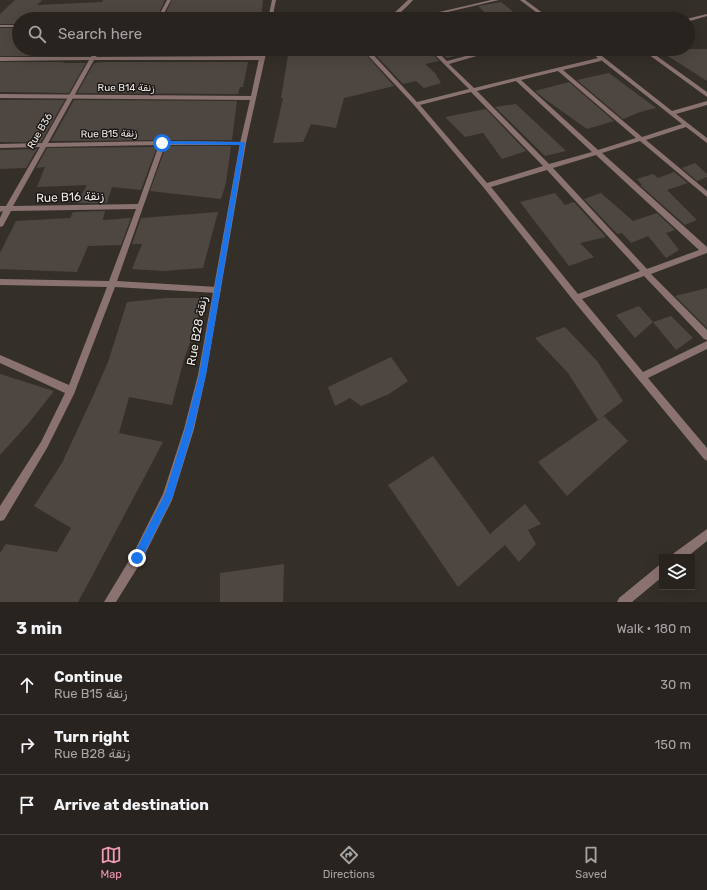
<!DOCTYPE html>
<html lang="en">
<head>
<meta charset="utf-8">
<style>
  body { margin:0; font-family:Rubik,Cairo,sans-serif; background:#302b28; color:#f1f3f6 }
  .controls { position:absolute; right:12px; bottom:12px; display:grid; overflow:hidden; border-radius:0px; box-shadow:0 4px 16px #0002 }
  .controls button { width:36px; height:36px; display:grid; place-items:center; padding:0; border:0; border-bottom:1px solid #44403d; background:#28231f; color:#f1f3f6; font:20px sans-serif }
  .stop { position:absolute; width:12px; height:12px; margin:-9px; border:3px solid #1a73e8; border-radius:50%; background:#fff }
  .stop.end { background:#1a73e8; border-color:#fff; box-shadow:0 1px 4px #0008 }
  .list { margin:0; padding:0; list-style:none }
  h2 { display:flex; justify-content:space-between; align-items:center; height:52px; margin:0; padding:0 16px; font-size:17px }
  h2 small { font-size:13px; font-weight:400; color:#a5a4a4 }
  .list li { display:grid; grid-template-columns:26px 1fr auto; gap:12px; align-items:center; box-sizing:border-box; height:60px; padding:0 16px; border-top:1px solid #44403d }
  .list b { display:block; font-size:15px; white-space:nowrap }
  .list p { margin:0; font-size:13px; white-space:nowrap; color:#a5a4a4 }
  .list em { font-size:13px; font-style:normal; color:#a5a4a4 }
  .icon { flex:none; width:22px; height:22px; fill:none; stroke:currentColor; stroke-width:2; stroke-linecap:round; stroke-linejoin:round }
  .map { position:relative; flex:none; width:707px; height:602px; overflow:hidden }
  .search { position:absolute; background:#28231f; box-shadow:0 4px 16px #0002; left:12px; right:12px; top:12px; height:44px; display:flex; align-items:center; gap:10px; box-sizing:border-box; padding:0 14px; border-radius:22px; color:#a5a4a4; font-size:15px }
  .sheet { height:232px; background:#28231f }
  nav { display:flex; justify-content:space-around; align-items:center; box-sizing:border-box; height:56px; border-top:1px solid #44403d; background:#28231f; font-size:11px; color:#a5a4a4 }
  nav a { display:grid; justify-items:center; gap:2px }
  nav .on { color:#f19ab3 }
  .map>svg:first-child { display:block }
</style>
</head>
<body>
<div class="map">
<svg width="707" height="602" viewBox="0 0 707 602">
  <rect width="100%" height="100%" fill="#352f29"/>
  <!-- building -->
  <g fill="#4e4741">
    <path d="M15,0H42L37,5L102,2L103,0H165L156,19H19V24H0V14Z"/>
    <path d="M172,0H263L261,18L163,19Z"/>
    <path d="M501,2L517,15L509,19H492L478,6Z"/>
    <path d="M0,28H19V49H72L68,56H0Z"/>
    <path d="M112,49H250L249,55H108Z"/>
    <path d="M289,49H361L394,86L344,98L336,128L311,124L303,142L273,143L283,98H281Z"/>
    <path d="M370,49H428L439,61L425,64L435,73L441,83L424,88L416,81L403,84Z"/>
    <path d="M437,49H477L478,50L447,58Z"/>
    <path d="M657,49H707V81Z"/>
    <path d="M0,62H64L63,63H86L69,93L0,92Z"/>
    <path d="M104,62H248L243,87H240L238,94L77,93L94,63Z"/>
    <path d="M609,73L656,108L640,112L623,119L577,80Z"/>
    <path d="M569,82L614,121L587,129L546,100L535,91Z"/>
    <path d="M0,100H65L41,142H0Z"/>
    <path d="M74,100L237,101L232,140H163L51,141Z"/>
    <path d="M516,104L566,151L545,156L495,107Z"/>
    <path d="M486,109L526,151L502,159L483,133L465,137L445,117Z"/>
    <path d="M166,146H231L226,183L221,199L150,191Z"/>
    <path d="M157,147L141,190L112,187L107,203H77L87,185L37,187L45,167L36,168L47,148Z"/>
    <path d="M0,149V150L37,149L26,168L0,169Z"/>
    <path d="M695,163L707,174V177L697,181L682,168Z"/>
    <path d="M674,172L688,183L667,190L697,220L685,225L640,185H642L637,179L653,174L658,178Z"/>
    <path d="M555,193L565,205L574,202L606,237L580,243L594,257L569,266L520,202Z"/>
    <path d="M601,193L633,221L657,213L675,230L666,233L679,250L666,258L648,236L631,243L622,233L617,234L584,199Z"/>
    <path d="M105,211L103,220L131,218L121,245L88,246L77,272L0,269V253L16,221L70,218L73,212Z"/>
    <path d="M218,212L203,268L163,271L132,269L142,244H132L141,218Z"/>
    <path d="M707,288V328L675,296Z"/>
    <path d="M166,298H203L194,332L184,359L172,405L129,397L119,433L163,442L90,580L78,602H0V553L6,544L57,552L71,528L34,506L62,463L94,394L108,362L127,302Z"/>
    <path d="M639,306L653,322L635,338L616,315Z"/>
    <path d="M671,316L693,338L676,350L653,322Z"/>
    <path d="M565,327L597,361L623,401L598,420L568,373L535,338Z"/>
    <path d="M391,357L408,381L389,394L361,406L350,398L335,406L328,387Z"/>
    <path d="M0,374L54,391L28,424L0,455Z"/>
    <path d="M604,416L628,441L567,496L538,462Z"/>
    <path d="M433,456L490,534L525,504L541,524L528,530L536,544L519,562L505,545L458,587L388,485Z"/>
    <path d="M284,564L283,602H220V573Z"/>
  </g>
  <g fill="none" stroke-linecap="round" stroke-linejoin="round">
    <!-- service -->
    <path fill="#8a7270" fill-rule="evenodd" d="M491,0H499L418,19H409Z"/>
    <!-- minor -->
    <g fill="#8a7270" fill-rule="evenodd">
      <path d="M167,0H171L161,19H157Z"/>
      <path d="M408,0H413C403,11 396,19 380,19L393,14Z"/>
      <path d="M520,0H525L551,19H546L539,14L518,19H510L536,12Z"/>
      <path d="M707,14V16L690,21H688V19H686Z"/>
      <rect x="0" y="25" width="19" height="2"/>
      <path d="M95,49H101L96,57L262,56L265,58L262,60H94L48,143L163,141L245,142L246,143L243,145H165L117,281L217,287L220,288L221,290L220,292L217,293L115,287L74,394L47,448L4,520L0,521V506L41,442L65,393L0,363V355L69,385L107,287L0,285V279L109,281L136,209L11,211L3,226L0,227V218L3,211L0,212V206H6L40,147L0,148V144L42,143L89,60L0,61V57H91ZM159,145L138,204L13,206L46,147Z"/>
      <path d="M362,49H368L417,102L469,89L429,49H435L447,61L492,49H501L449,64L474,88L598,58L587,49H593L672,111L707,101V105L676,114L707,138V143L686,127L646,140L707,191V197L640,141L602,153L707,247V253L651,274L707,330V340L704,339L644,276L582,299L643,372L707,341V349L648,378L707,448V461L704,459L573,300L484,188L414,105ZM601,61V60L682,124L642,137L563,70ZM558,71L636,138L598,150L521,80ZM516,81L592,152L549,164L477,91ZM471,92L543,166L487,183L420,105ZM596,155L699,250L647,269L553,168ZM547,170L640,271L578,294L491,187Z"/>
      <path d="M641,49H647L707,92V97Z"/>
      <path d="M707,529V541L687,557H673L674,553Z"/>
      <path d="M662,564V577L632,602H617L619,598L658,566Z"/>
    </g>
    <!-- tertiary -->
    <g fill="#8a7270" fill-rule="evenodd">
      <path d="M272,0H276L272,19H268Z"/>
      <path d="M261,49H267L246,143L206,375L194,429L172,500L141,562L116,602H104L133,554L163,494L184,429L198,375L240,143L250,100L0,98V94L251,96Z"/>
    </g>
  </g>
  <!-- route -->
  <path fill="#1a73e8" d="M162,141L243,142L245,143L206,375L193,429L173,496L140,562L137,563L133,562L132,558L165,494L185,429L199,375L240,145L161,144L160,143Z"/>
  <g text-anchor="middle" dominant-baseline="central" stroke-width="3" stroke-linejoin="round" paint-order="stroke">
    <!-- far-street labels -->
    <g font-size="10" fill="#ede9e5" stroke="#1b1715">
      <text x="126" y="88">Rue B14 زنقة</text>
      <text transform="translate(40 131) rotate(-60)">Rue B36</text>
      <text transform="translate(109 134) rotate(-1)">Rue B15 زنقة</text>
    </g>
    <!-- street labels -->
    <g font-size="12" fill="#ede9e5" stroke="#1b1715">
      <text transform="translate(70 197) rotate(-2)">Rue B16 زنقة</text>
      <text transform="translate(197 331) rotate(-80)">Rue B28 زنقة</text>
    </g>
  </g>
</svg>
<div class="controls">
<button><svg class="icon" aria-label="layers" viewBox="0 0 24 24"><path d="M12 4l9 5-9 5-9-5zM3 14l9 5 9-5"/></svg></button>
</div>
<div class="stop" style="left:162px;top:143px"></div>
<div class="stop end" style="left:137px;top:558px"></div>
<div class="search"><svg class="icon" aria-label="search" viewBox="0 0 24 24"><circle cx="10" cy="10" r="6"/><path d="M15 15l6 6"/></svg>Search here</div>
</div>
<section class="sheet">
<h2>3 min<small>Walk · 180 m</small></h2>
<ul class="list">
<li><svg class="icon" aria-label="ahead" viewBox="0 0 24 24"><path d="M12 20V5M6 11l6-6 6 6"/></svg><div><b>Continue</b><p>Rue B15 زنقة</p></div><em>30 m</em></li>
<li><svg class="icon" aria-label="right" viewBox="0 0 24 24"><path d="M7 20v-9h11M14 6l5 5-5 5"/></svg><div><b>Turn right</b><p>Rue B28 زنقة</p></div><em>150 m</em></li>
<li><svg class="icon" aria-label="arrive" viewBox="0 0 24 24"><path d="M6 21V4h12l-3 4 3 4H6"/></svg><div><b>Arrive at destination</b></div></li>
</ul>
</section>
<nav>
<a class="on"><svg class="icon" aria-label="map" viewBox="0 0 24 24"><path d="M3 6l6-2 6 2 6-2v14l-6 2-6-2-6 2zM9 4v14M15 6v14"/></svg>Map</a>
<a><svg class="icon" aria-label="directions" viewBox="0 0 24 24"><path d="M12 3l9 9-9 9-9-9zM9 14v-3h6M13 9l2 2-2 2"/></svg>Directions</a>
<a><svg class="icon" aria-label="saved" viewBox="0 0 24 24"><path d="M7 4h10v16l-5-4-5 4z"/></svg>Saved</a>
</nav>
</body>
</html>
